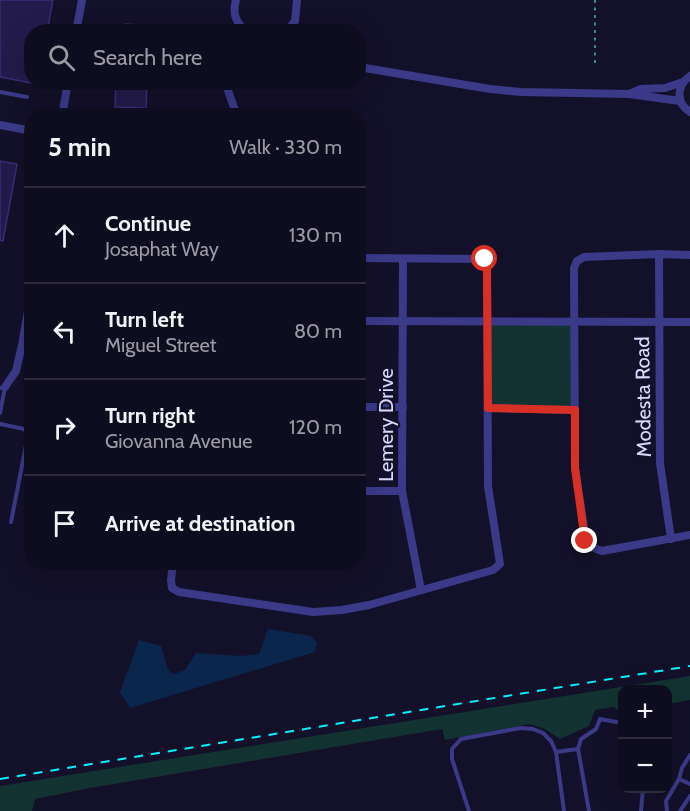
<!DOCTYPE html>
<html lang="en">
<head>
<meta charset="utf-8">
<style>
  body { margin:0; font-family:Cabin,sans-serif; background:#1c1a2c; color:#f1f3f6 }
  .controls { position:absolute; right:18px; bottom:18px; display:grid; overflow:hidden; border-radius:12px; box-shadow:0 6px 24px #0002 }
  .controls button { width:54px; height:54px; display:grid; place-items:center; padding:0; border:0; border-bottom:2px solid #2e2c3d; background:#0e0c1f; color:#f1f3f6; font:30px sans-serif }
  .stop { position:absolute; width:18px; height:18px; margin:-14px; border:4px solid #d93025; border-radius:50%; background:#fff }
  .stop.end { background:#d93025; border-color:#fff; box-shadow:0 2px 6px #0008 }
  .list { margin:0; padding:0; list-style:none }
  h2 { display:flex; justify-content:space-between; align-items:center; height:78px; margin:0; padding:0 24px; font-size:26px }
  h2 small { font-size:20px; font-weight:400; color:#9b9ba4 }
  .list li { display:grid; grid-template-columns:39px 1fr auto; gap:18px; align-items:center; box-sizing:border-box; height:96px; padding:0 24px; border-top:2px solid #2e2c3d }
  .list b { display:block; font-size:22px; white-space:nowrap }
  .list p { margin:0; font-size:20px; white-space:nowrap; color:#9b9ba4 }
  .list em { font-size:20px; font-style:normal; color:#9b9ba4 }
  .icon { flex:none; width:33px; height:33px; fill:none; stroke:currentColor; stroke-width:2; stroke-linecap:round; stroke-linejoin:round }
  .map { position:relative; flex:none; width:690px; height:811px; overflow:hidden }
  .search { position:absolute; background:#0e0c1f; box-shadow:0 6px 24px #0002; left:24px; top:24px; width:342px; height:66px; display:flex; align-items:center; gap:15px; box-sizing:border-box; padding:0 21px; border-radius:24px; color:#9b9ba4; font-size:22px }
  .panel { position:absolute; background:#0e0c1f; box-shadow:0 6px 24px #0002; left:24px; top:108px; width:342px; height:462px; border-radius:24px }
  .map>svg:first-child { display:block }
</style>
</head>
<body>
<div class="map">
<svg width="690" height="811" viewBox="0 0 690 811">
  <rect width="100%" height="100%" fill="#131029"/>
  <!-- green -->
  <g fill="#123331">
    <path d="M486,322H575V410L488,408Z"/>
    <path d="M690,676V700L668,704V690H622V713L613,707L595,710L589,726L560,739L545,729L529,724L445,740L442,729L90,788L35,799L32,811H0V786Z"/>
  </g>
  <!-- water -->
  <path fill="#0b264c" d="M268,629L311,636L317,643L315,652L130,708L120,692L139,640L161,646L168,670L174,674L185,670L196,653L241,656L259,654Z"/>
  <!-- building -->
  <g fill="#231b4b" stroke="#382d77" stroke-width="1.5">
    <path d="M0,0H53L47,32H32V83L0,77Z"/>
    <path d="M125,24L172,27V32H124Z"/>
    <path d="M116,82H147L146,108L115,107Z"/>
    <path d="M0,161L17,164L3,241L0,240Z"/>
  </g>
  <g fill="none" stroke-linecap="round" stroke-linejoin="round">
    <!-- path -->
    <path stroke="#2dbeaf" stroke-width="1.5" stroke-dasharray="3 4.5" stroke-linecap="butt" d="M595,0V63"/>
    <!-- service -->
    <g stroke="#3a3a89" stroke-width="4">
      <path d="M0,92L27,97"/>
      <path d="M0,388L5,387L0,413"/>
      <path d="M0,424L24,429L28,435L11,522"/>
      <path d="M578,749L589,811"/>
      <path d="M690,755L682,768L679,779L690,784"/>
      <path d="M469,811L452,759V749L461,739L520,728L533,729L543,733L551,741L556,752"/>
      <path d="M564,811L556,752L578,749L581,739L596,729L600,719L622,723"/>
      <path d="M641,811L643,788"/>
      <path d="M667,811L666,801L679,779"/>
      <path d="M680,811L690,796"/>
    </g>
    <!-- minor -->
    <g stroke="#3a3a89" stroke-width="8">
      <path d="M236,0C232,14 236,21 245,32"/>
      <path d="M76,32L82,0"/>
      <path d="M286,32L295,21L297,0"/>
      <path d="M359,67L490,89L521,92L629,94"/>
      <path d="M690,76C676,86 676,103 690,112"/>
      <path d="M225,82L237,116"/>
      <path d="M680,101L629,94L641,89L665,88L683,82"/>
      <path d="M62,116L68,82"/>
      <path d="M0,125L32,131"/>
      <path d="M659,254L660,463L671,539"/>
      <path d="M690,255L659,254L584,257L577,261L574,268L575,468L586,541L588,546L602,551L690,535"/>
      <path d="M403,259L402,491L421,590"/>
      <path d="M358,321L690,322"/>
      <path d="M5,387L16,371L22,345L32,288"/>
      <path d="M358,407H403"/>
      <path d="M488,408L575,410"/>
      <path d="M358,491H402"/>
      <path d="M173,562L171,581L172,588L179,592L313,612L342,610L369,605L493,570L500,564L488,486L487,269L485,259L358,258"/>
    </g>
    <!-- rail -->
    <path stroke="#04f1ff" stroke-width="2" stroke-dasharray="9 8" stroke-linecap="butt" d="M0,779L690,666"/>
  </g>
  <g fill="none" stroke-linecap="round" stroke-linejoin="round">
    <!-- route -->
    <path stroke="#d93025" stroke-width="8" d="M485,259L487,269L488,408L575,410V468L585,541"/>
  </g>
  <g text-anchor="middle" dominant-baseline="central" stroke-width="4.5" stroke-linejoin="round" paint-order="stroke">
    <!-- street labels -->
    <g font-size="20" fill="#dbd8ff" stroke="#131029">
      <text transform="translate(643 397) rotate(-91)">Modesta Road</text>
      <text transform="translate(386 425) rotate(-90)">Lemery Drive</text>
    </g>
  </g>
</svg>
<div class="controls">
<button>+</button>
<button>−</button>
</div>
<div class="stop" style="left:485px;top:259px"></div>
<div class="stop end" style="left:585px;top:541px"></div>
<div class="search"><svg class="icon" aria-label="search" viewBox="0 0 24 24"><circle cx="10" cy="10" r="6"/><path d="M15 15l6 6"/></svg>Search here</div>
<section class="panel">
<h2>5 min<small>Walk · 330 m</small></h2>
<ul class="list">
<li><svg class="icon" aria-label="ahead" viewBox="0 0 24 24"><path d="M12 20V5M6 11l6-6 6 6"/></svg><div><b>Continue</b><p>Josaphat Way</p></div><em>130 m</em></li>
<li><svg class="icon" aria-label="left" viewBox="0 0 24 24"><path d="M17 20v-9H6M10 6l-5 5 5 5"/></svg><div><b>Turn left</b><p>Miguel Street</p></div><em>80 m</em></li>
<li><svg class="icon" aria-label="right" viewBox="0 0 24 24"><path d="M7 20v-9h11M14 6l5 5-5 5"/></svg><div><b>Turn right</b><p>Giovanna Avenue</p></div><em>120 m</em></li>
<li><svg class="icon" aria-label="arrive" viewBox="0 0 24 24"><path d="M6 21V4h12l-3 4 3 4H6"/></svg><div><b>Arrive at destination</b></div></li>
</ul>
</section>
</div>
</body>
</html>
